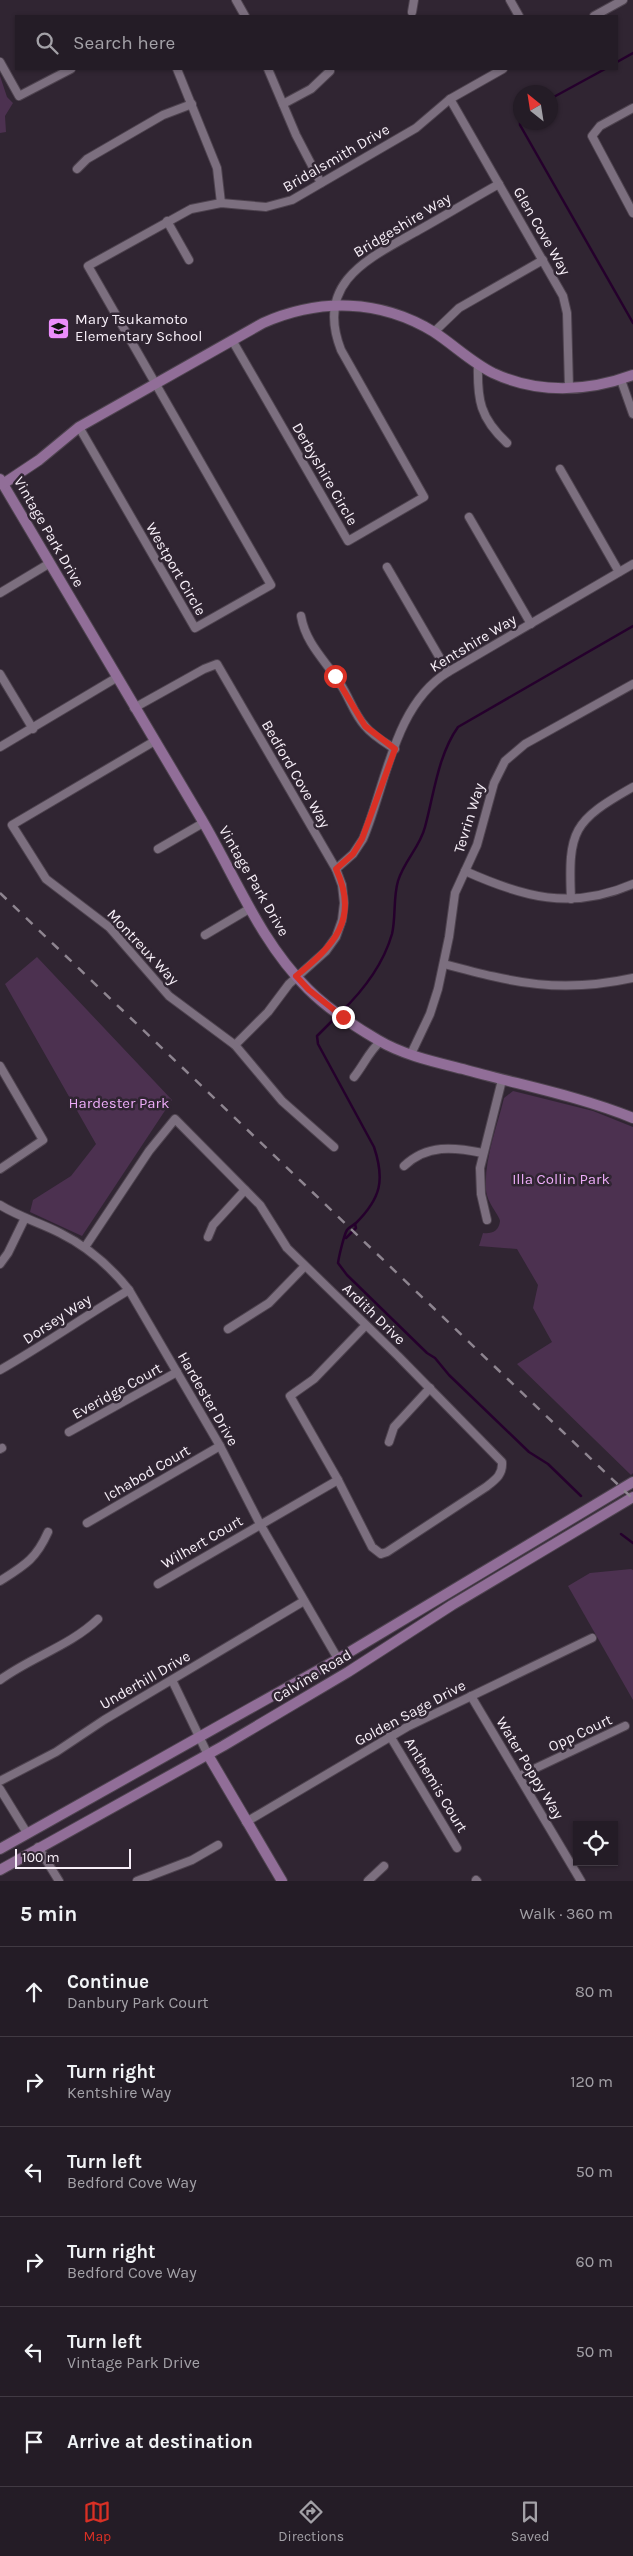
<!DOCTYPE html>
<html lang="en">
<head>
<meta charset="utf-8">
<style>
  body { margin:0; font-family:Karla,sans-serif; background:#2c252e; color:#f1f3f6 }
  .controls { position:absolute; right:15px; bottom:15px; display:grid; overflow:hidden; border-radius:0px; box-shadow:0 1px 4px #0004 }
  .controls button { width:45px; height:45px; display:grid; place-items:center; padding:0; border:0; border-bottom:1px solid #413a43; background:#241c26; color:#f1f3f6; font:25px sans-serif }
  .compass { position:absolute; left:513px; top:85px; width:45px; height:45px; border-radius:50%; background:#241c26; box-shadow:0 1px 4px #0004; rotate:330deg }
  .scale { position:absolute; left:15px; bottom:12px; width:116px; box-sizing:border-box; padding-left:5px; border:2px solid #f7eff8; border-top:0; font-size:14px; line-height:18px; white-space:nowrap; color:#f7eff8; -webkit-text-stroke:4px #302532; paint-order:stroke }
  .stop { position:absolute; width:15px; height:15px; margin:-11px; border:4px solid #d93025; border-radius:50%; background:#fff }
  .stop.end { background:#d93025; border-color:#fff; box-shadow:0 1px 5px #0008 }
  .list { margin:0; padding:0; list-style:none }
  h2 { display:flex; justify-content:space-between; align-items:center; height:65px; margin:0; padding:0 20px; font-size:21px }
  h2 small { font-size:16px; font-weight:400; color:#a3a1a7 }
  .list li { display:grid; grid-template-columns:32px 1fr auto; gap:15px; align-items:center; box-sizing:border-box; height:90px; padding:0 20px; border-top:1px solid #413a43 }
  .list b { display:block; font-size:19px; white-space:nowrap }
  .list p { margin:0; font-size:16px; white-space:nowrap; color:#a3a1a7 }
  .list em { font-size:16px; font-style:normal; color:#a3a1a7 }
  .icon { flex:none; width:28px; height:28px; fill:none; stroke:currentColor; stroke-width:2; stroke-linecap:round; stroke-linejoin:round }
  .map { position:relative; flex:none; width:633px; height:1881px; overflow:hidden }
  .search { position:absolute; background:#241c26; box-shadow:0 1px 4px #0004; left:15px; right:15px; top:15px; height:55px; display:flex; align-items:center; gap:12px; box-sizing:border-box; padding:0 18px; border-radius:0px; color:#a3a1a7; font-size:19px }
  .sheet { height:605px; background:#241c26 }
  nav { display:flex; justify-content:space-around; align-items:center; box-sizing:border-box; height:70px; border-top:1px solid #413a43; background:#241c26; font-size:14px; color:#a3a1a7 }
  nav a { display:grid; justify-items:center; gap:2px }
  nav .on { color:#d93025 }
  .map>svg:first-child { display:block }
</style>
</head>
<body>
<div class="map">
<svg width="633" height="1881" viewBox="0 0 633 1881">
  <rect width="100%" height="100%" fill="#302532"/>
  <!-- green -->
  <g fill="#4c3150">
    <path d="M0,76L7,97L13,103L5,116L6,132L0,133Z"/>
    <path d="M37,957L172,1100L82,1236L30,1212L33,1200L71,1176L96,1144L5,984Z"/>
    <path d="M513,1091L593,1111L633,1127V1473L631,1475L517,1364L552,1342L533,1308L538,1285L517,1249L479,1246L483,1233C492,1234 499,1231 500,1221C500,1216 487,1203 486,1190C484,1159 497,1127 504,1098Z"/>
    <path d="M631,1569L633,1570V1700L568,1586L590,1573Z"/>
  </g>
  <g fill="none" stroke-linecap="round" stroke-linejoin="round">
    <!-- stream -->
    <g stroke="#25002c" stroke-width="2.5">
      <path d="M617,62L633,53"/>
      <path d="M550,99L605,69"/>
      <path d="M520,122V125L633,323"/>
      <path d="M340,1013C363,991 383,965 392,934C396,917 393,898 398,881C404,861 420,847 425,827C434,794 438,755 458,727L633,626"/>
      <path d="M336,1017L317,1036L318,1044L374,1147C385,1180 381,1198 356,1223C353,1226 349,1227 347,1230C344,1235 339,1256 338,1263L347,1275L427,1353L435,1358L449,1375L529,1452L548,1464L581,1496"/>
      <path d="M346,1238L356,1228L355,1224"/>
      <path d="M621,1534L633,1543"/>
    </g>
    <defs>
      <g id="street">
        <path d="M236,0L245,16"/>
        <path d="M510,0L519,16"/>
        <path d="M412,12L414,0"/>
        <path d="M594,16L623,0"/>
        <path d="M0,62L19,96L71,69"/>
        <path d="M177,69L217,168L221,203"/>
        <path d="M268,69L296,135L321,183"/>
        <path d="M450,99L563,296L567,313L569,388"/>
        <path d="M283,104L311,89L330,71"/>
        <path d="M633,108L600,126L592,136L633,213"/>
        <path d="M77,169L87,159L163,115L192,104"/>
        <path d="M167,221L189,260"/>
        <path d="M434,332L459,308L543,260"/>
        <path d="M232,340L348,541L424,497L341,350C314,281 370,258 419,230C446,215 472,199 499,184"/>
        <path d="M478,364C477,400 480,418 507,443"/>
        <path d="M621,380L633,414"/>
        <path d="M79,427L195,628L271,585L88,266L191,209L221,203L266,207L292,200L416,128L450,99L503,69"/>
        <path d="M560,469L619,572"/>
        <path d="M469,517L531,624"/>
        <path d="M387,567L448,672"/>
        <path d="M0,593L50,563"/>
        <path d="M301,616C306,645 327,662 341,685C350,699 354,714 365,726C373,736 384,742 395,749"/>
        <path d="M0,674L33,729"/>
        <path d="M134,708L204,669L217,664L336,869L342,885L344,903L342,920L336,937L326,951L289,984L268,1012L235,1045"/>
        <path d="M153,742L12,825L46,879L109,927L169,996L235,1045L282,1101L334,1147"/>
        <path d="M0,747L116,678"/>
        <path d="M158,849L203,823"/>
        <path d="M336,869L353,854L363,839C386,785 394,705 448,672L633,564"/>
        <path d="M465,871C523,897 571,911 633,884"/>
        <path d="M571,899C568,830 573,821 633,787"/>
        <path d="M205,935L249,909"/>
        <path d="M444,964C515,983 560,994 633,978"/>
        <path d="M411,1054L430,1014L438,989L449,937L455,893L477,845L494,783L505,761L525,744L633,684"/>
        <path d="M0,1066L43,1140L0,1169"/>
        <path d="M354,1077C363,1066 370,1050 380,1042"/>
        <path d="M404,1166C427,1144 454,1147 483,1153"/>
        <path d="M0,1205C19,1217 41,1223 60,1233C88,1247 110,1266 129,1290L220,1446L260,1524L338,1659"/>
        <path d="M487,1220L481,1194L480,1168L502,1080"/>
        <path d="M208,1237L213,1225L245,1190"/>
        <path d="M85,1247L149,1151L175,1119L260,1205L287,1248L398,1356L502,1462C503,1475 495,1480 486,1487L387,1552L381,1554L372,1547L338,1480L290,1396L314,1379L366,1325"/>
        <path d="M0,1264L8,1253L25,1218"/>
        <path d="M228,1329L269,1303L304,1267"/>
        <path d="M0,1370C44,1345 85,1316 129,1290"/>
        <path d="M69,1432L177,1372"/>
        <path d="M389,1442L394,1427L430,1388"/>
        <path d="M0,1449L2,1448"/>
        <path d="M87,1523L220,1446"/>
        <path d="M0,1581C25,1565 36,1559 48,1532"/>
        <path d="M158,1584L338,1480"/>
        <path d="M0,1680C31,1657 70,1646 98,1619"/>
        <path d="M172,1680L208,1755"/>
        <path d="M471,1696L581,1881"/>
        <path d="M390,1736L457,1848"/>
        <path d="M519,1776L625,1726"/>
        <path d="M0,1781L56,1752L104,1720L304,1601"/>
        <path d="M0,1789L27,1833"/>
        <path d="M246,1822L407,1727L592,1638"/>
        <path d="M38,1847L59,1881"/>
        <path d="M476,1880L477,1881"/>
        <path d="M137,1881L192,1860L218,1845"/>
        <path d="M368,1881L384,1866"/>
      </g>
      <g id="secondary">
        <path d="M0,479C68,592 134,707 202,820C236,878 260,941 308,989C328,1009 354,1026 378,1040C403,1055 435,1062 463,1069C520,1085 579,1096 633,1118"/>
        <path d="M3,484L39,460L79,427L263,323C320,298 380,299 434,332C454,345 471,362 493,373C538,394 587,392 633,375"/>
        <path d="M208,1755L282,1881"/>
        <path d="M0,1849L338,1659L633,1482"/>
        <path d="M0,1870L223,1746L348,1672L452,1605L633,1497"/>
      </g>
    </defs>
    <!-- street casing -->
    <use href="#street" stroke="#4e434f" stroke-width="10"/>
    <!-- secondary casing -->
    <use href="#secondary" stroke="#4e434f" stroke-width="12"/>
    <!-- street -->
    <use href="#street" stroke="#7c6f7f" stroke-width="8"/>
    <!-- secondary -->
    <use href="#secondary" stroke="#916e98" stroke-width="10"/>
    <!-- rail -->
    <path stroke="#8e8590" stroke-width="2.5" stroke-dasharray="9 9" stroke-linecap="butt" d="M0,893L633,1499"/>
  </g>
  <g fill="none" stroke-linecap="round" stroke-linejoin="round">
    <!-- route -->
    <path stroke="#d93025" stroke-width="6" d="M335,676L365,726L395,749L362,839L353,854L336,869C360,920 333,946 296,976L309,990L343,1017"/>
  </g>
  <!-- icons -->
  <defs>
    <symbol id="school-square" viewBox="-11 -11 22 22"><rect x="-9" y="-9" width="18" height="18" rx="4" fill="#eb8dfc" stroke="#302532"/><path d="M0-5L7-2L0 1L-7-2ZM-4 1L0 2.5L4 1V4Q0 6-4 4Z" fill="#111"/></symbol>
  </defs>
  <g fill-rule="evenodd">
    <use href="#school-square" x="46" y="316" width="25" height="25"/>
  </g>
  <g text-anchor="middle" dominant-baseline="central" stroke-width="5" stroke-linejoin="round" paint-order="stroke">
    <!-- street labels -->
    <g font-size="15" fill="#f7eff8" stroke="#302532">
      <text transform="translate(336 158) rotate(-30)">Bridalsmith Drive</text>
      <text transform="translate(402 225) rotate(-31)">Bridgeshire Way</text>
      <text transform="translate(542 231) rotate(60)">Glen Cove Way</text>
      <text transform="translate(325 474) rotate(60)">Derbyshire Circle</text>
      <text transform="translate(49 532) rotate(60)">Vintage Park Drive</text>
      <text transform="translate(176 569) rotate(60)">Westport Circle</text>
      <text transform="translate(473 643) rotate(-31)">Kentshire Way</text>
      <text transform="translate(296 774) rotate(60)">Bedford Cove Way</text>
      <text transform="translate(469 818) rotate(-73)">Tevrin Way</text>
      <text transform="translate(254 881) rotate(60)">Vintage Park Drive</text>
      <text transform="translate(143 947) rotate(47)">Montreux Way</text>
      <text transform="translate(374 1314) rotate(44)">Ardith Drive</text>
      <text transform="translate(57 1319) rotate(-33)">Dorsey Way</text>
      <text transform="translate(117 1391) rotate(-29)">Everidge Court</text>
      <text transform="translate(208 1399) rotate(60)">Hardester Drive</text>
      <text transform="translate(147 1473) rotate(-30)">Ichabod Court</text>
      <text transform="translate(202 1542) rotate(-30)">Wilhert Court</text>
      <text transform="translate(312 1676) rotate(-31)">Calvine Road</text>
      <text transform="translate(145 1680) rotate(-30)">Underhill Drive</text>
      <text transform="translate(410 1713) rotate(-28)">Golden Sage Drive</text>
      <text transform="translate(580 1733) rotate(-25)">Opp Court</text>
      <text transform="translate(530 1768) rotate(59)">Water Poppy Way</text>
      <text transform="translate(436 1785) rotate(59)">Anthemis Court</text>
    </g>
    <!-- poi labels -->
    <g font-size="15" fill="#f7eff8" stroke="#302532" text-anchor="start">
      <text x="75" y="319">Mary Tsukamoto<tspan x="75" dy="17">Elementary School</tspan></text>
    </g>
    <!-- park labels -->
    <g font-size="15" fill="#edacf8" stroke="#302532">
      <text x="119" y="1103">Hardester Park</text>
      <text x="561" y="1179">Illa Collin Park</text>
    </g>
  </g>
</svg>
<div class="controls">
<button><svg class="icon" aria-label="locate" viewBox="0 0 24 24"><circle cx="12" cy="12" r="6"/><path d="M12 2v4M12 18v4M2 12h4M18 12h4"/></svg></button>
</div>
<svg class="compass" viewBox="-18 -18 36 36"><path d="M0-13l5 13h-10z" fill="#e53935"/><path d="M0 13l5-13h-10z" fill="#a3a1a7"/></svg>
<div class="scale">100 m</div>
<div class="stop" style="left:335px;top:676px"></div>
<div class="stop end" style="left:343px;top:1017px"></div>
<div class="search"><svg class="icon" aria-label="search" viewBox="0 0 24 24"><circle cx="10" cy="10" r="6"/><path d="M15 15l6 6"/></svg>Search here</div>
</div>
<section class="sheet">
<h2>5 min<small>Walk · 360 m</small></h2>
<ul class="list">
<li><svg class="icon" aria-label="ahead" viewBox="0 0 24 24"><path d="M12 20V5M6 11l6-6 6 6"/></svg><div><b>Continue</b><p>Danbury Park Court</p></div><em>80 m</em></li>
<li><svg class="icon" aria-label="right" viewBox="0 0 24 24"><path d="M7 20v-9h11M14 6l5 5-5 5"/></svg><div><b>Turn right</b><p>Kentshire Way</p></div><em>120 m</em></li>
<li><svg class="icon" aria-label="left" viewBox="0 0 24 24"><path d="M17 20v-9H6M10 6l-5 5 5 5"/></svg><div><b>Turn left</b><p>Bedford Cove Way</p></div><em>50 m</em></li>
<li><svg class="icon" aria-label="right" viewBox="0 0 24 24"><path d="M7 20v-9h11M14 6l5 5-5 5"/></svg><div><b>Turn right</b><p>Bedford Cove Way</p></div><em>60 m</em></li>
<li><svg class="icon" aria-label="left" viewBox="0 0 24 24"><path d="M17 20v-9H6M10 6l-5 5 5 5"/></svg><div><b>Turn left</b><p>Vintage Park Drive</p></div><em>50 m</em></li>
<li><svg class="icon" aria-label="arrive" viewBox="0 0 24 24"><path d="M6 21V4h12l-3 4 3 4H6"/></svg><div><b>Arrive at destination</b></div></li>
</ul>
</section>
<nav>
<a class="on"><svg class="icon" aria-label="map" viewBox="0 0 24 24"><path d="M3 6l6-2 6 2 6-2v14l-6 2-6-2-6 2zM9 4v14M15 6v14"/></svg>Map</a>
<a><svg class="icon" aria-label="directions" viewBox="0 0 24 24"><path d="M12 3l9 9-9 9-9-9zM9 14v-3h6M13 9l2 2-2 2"/></svg>Directions</a>
<a><svg class="icon" aria-label="saved" viewBox="0 0 24 24"><path d="M7 4h10v16l-5-4-5 4z"/></svg>Saved</a>
</nav>
</body>
</html>
